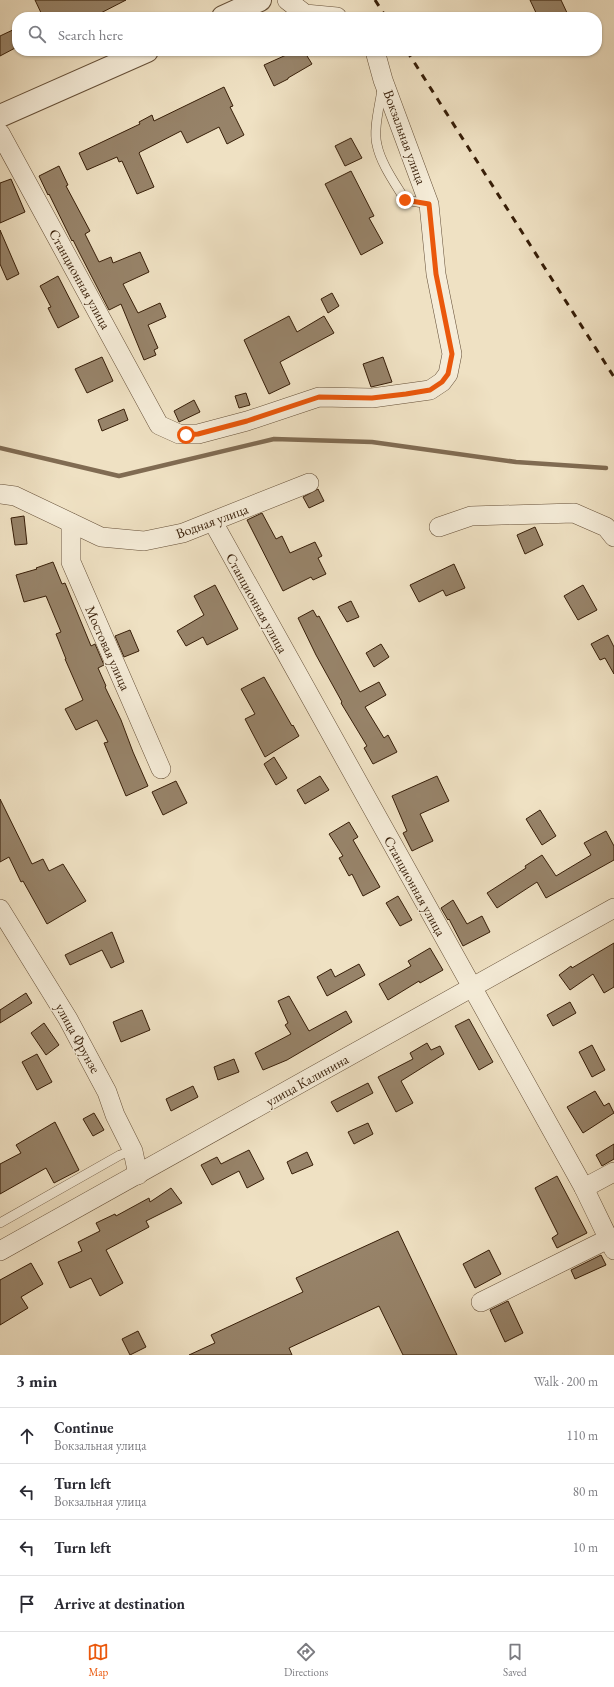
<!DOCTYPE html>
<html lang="en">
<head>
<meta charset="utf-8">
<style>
  body { margin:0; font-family:"EB Garamond",serif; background:#f2f2f3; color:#2b2b33 }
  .stop { position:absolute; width:12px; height:12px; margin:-9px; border:3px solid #ea580c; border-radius:50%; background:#fff }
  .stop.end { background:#ea580c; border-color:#fff; box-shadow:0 1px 4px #0008 }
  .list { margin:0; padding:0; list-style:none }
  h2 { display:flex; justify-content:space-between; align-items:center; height:52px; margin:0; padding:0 16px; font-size:17px }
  h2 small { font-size:13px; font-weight:400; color:#7c7c81 }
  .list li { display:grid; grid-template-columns:26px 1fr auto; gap:12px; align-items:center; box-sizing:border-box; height:56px; padding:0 16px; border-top:1px solid #e1e1e2 }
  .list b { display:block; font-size:15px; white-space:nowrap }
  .list p { margin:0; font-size:13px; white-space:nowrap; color:#7c7c81 }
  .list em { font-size:13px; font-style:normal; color:#7c7c81 }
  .icon { flex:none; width:22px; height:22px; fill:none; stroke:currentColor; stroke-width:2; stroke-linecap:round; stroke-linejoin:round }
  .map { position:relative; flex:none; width:614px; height:1355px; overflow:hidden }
  .search { position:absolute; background:#fff; box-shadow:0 1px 3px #0004; left:12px; right:12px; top:12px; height:44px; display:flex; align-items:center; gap:10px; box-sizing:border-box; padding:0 14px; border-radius:16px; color:#7c7c81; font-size:15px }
  .sheet { height:276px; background:#fff }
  nav { display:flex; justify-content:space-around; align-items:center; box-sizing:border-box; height:56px; border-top:1px solid #e1e1e2; background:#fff; font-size:11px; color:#7c7c81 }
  nav a { display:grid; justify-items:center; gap:2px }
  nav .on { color:#ea580c }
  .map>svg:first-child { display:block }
</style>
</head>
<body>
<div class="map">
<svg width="614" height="1355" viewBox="0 0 614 1355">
  <rect width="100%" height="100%" fill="#efe1c3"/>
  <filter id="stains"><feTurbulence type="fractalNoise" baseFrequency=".005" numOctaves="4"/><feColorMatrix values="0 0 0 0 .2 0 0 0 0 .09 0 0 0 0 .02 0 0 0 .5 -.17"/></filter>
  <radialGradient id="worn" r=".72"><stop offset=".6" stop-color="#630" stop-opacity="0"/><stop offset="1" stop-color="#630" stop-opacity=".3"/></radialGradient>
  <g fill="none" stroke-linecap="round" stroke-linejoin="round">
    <!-- stream -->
    <path stroke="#806b52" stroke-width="4.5" d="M0,448L119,476L274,439L372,442L516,462L606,468"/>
  </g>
  <!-- building -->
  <g fill="#978369" stroke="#371e08">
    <path d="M35,0H126L93,17H43Z"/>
    <path d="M530,0H561L569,17H538Z"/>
    <path d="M17,28V47L0,56V36Z"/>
    <path d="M295,51H304L312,64L288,78V79L274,86L264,65Z"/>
    <path d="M224,87L233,106L230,107L244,135L227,144L219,127L187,143L181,131L140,152L139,153L154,187L137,194L122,161L119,162L117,157L87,170L79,153L140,124L139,122L152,115L154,121Z"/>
    <path d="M351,138L362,158L345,166L335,146Z"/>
    <path d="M59,166L68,185L66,186L90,231L85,234L99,262L111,257L113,263L140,252L149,272L123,284L138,313L160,303L166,317L148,325L158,348L154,350L156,355L144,360L121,304L109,310L79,252L73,240L72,241L49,194L48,195L39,176Z"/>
    <path d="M351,171L374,216L369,218L383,243L361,255L325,184Z"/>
    <path d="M11,179L25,212L0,223V183Z"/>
    <path d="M0,230L19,274L7,280L0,264Z"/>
    <path d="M58,276L79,317L58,328L48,308L51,307L40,286Z"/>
    <path d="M332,293L339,306L328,313L321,299Z"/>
    <path d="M289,316L297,332L324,316L334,333L280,362L290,384L269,394L244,340Z"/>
    <path d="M102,357L113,381L87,393L75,369Z"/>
    <path d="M383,357L392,382L371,387L363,364Z"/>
    <path d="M246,393L250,405L239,408L235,396Z"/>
    <path d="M194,400L200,412L179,422L174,411Z"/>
    <path d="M124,409L128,420L102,431L98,420Z"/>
    <path d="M318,489L324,501L309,508L303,497Z"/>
    <path d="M262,513L276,539L282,536L290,553L315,542L322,556L318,558L326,574L313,580L311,577L283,591L247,520Z"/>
    <path d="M24,516L27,544L15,545L11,518Z"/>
    <path d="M535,527L543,545L525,554L517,535Z"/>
    <path d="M53,562L62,584L65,583L91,646L95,644L104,665L98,668L106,686L105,687L121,720L133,752L148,786L126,796L104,743L108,742L97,720L76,730L65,709L83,700L65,659H66L56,634L61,632L46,596L24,602L16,575L37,569L36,568Z"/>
    <path d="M454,564L465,588L446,596L443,590L419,602L410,585Z"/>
    <path d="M215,585L238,629L207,645L203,637L186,646L177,631L204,615L194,596Z"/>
    <path d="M583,585L597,610L578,620L564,596Z"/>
    <path d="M351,601L359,617L347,622L338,607Z"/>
    <path d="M313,610L317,617L319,616L360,692L379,682L386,695L365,707L384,738L388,735L397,752L373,764L364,748L367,746L341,703L342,702L316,655L298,618Z"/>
    <path d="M130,630L139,651L124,657L115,636Z"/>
    <path d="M608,635L614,647V674L605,658L600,660L591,644Z"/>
    <path d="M381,644L389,657L374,667L366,653Z"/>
    <path d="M264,677L292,726L293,725L299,736L265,757L245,719L255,714L241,689Z"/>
    <path d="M274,757L287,778L276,785L264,764Z"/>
    <path d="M320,776L329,790L305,804L297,790Z"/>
    <path d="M437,776L449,801L420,814L433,841L412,851L403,833L407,831L392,796Z"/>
    <path d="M176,781L187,803L163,815L152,792Z"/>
    <path d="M0,799L32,864L43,859L49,871L63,864L86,901L47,924L23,881L21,882L9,857L0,862Z"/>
    <path d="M540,810L556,836L542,845L526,819Z"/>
    <path d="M349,822L358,837L353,840L380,887L363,896L352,874L349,876L339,858L343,856L329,834Z"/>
    <path d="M606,831L614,846V860L546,898L537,882L497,908L487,893L526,868L525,866L542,855L556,876L591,855L584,843Z"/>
    <path d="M398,896L412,920L400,926L386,903Z"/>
    <path d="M453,900L467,924L482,916L490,932L463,946L449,919L448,920L441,908Z"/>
    <path d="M112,932L124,962L111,968L102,950L70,965L65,955Z"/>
    <path d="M614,943V987L604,993L593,974L570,990L559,975L571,966L572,968Z"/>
    <path d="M430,948L443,970L420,983L419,981L388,1000L379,984L411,966L408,961Z"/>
    <path d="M359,964L365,975L327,996L317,977L331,969L335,977Z"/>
    <path d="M26,993L32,1003L0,1023V1010Z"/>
    <path d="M289,996L309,1031L346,1011L352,1022L287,1060L263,1070L255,1053L291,1034L285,1025L288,1023L278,1001Z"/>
    <path d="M570,1002L576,1013L553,1026L547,1015Z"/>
    <path d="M142,1010L150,1030L121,1042L113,1022Z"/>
    <path d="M469,1019L493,1062L479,1070L455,1026Z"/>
    <path d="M44,1023L59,1045L46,1055L31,1033Z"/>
    <path d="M427,1043L431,1050L440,1046L444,1054L401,1081L413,1103L396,1112L378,1077L413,1059L410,1053Z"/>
    <path d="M592,1045L605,1070L592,1077L579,1052Z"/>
    <path d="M37,1054L52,1082L37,1090L22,1062Z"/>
    <path d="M234,1059L239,1072L218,1080L214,1067Z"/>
    <path d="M368,1083L373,1093L337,1112L331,1102Z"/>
    <path d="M193,1086L198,1097L171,1111L166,1099Z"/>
    <path d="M595,1091L604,1106L609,1103L614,1113L583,1133L567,1107Z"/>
    <path d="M94,1113L104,1130L93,1136L83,1119Z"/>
    <path d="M55,1122L79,1170L54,1183L46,1168L0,1194V1164L21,1153L16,1145Z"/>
    <path d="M368,1123L373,1134L354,1144L348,1132Z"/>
    <path d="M614,1144V1159L602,1166L596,1155Z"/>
    <path d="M249,1150L264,1179L247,1188L239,1171L212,1185L201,1165L217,1157L221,1164Z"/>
    <path d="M307,1152L313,1165L292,1174L287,1162Z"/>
    <path d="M557,1176L587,1233L557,1248L552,1238L558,1234L535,1188Z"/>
    <path d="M171,1188L182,1203L146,1221L149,1227L106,1250L123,1283L100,1296L91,1278L70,1288L58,1262L82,1251L78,1242L100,1231L96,1223L115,1214L116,1216L149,1198L150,1202Z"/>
    <path d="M398,1231L457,1355H403L379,1306L289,1348L292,1355H189L215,1343L211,1335L303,1292L296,1278Z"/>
    <path d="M489,1250L501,1274L475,1288L463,1264Z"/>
    <path d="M601,1255L606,1265L575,1279L571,1270Z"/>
    <path d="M31,1263L43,1284L21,1297L28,1308L0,1325V1280Z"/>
    <path d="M508,1301L523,1333L505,1342L490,1310Z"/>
    <path d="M138,1331L146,1347L130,1355L122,1339Z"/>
  </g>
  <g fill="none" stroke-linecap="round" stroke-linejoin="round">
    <defs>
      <g id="service">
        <path d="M382,89C380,105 373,129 377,145C381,164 395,183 405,200L429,204"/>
        <path d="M0,1223L120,1155L133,1151"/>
      </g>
      <g id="minor">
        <path d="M287,0L305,14L337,17"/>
        <path d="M0,133L159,425L179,434H198L247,421L319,397L372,398L430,390L442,382L448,374L452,354L436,274L429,204L383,80L375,51"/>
        <path d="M0,494L15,496L101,537L144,541L183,533L309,483"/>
        <path d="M213,522L584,1188L614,1250"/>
        <path d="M71,523V562L161,769"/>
        <path d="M439,527L471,516L574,513L606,527L614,537"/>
        <path d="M0,909L68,1019L107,1092L115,1115L133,1151L138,1175"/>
        <path d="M584,1188L614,1172"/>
        <path d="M0,1251L614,908"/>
        <path d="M481,1302L608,1239"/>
      </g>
      <g id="tertiary">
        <path d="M223,17L260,0"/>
        <path d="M0,116L147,51"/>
      </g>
    </defs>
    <!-- service casing -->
    <use href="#service" stroke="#654f37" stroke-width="10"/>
    <!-- minor casing -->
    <use href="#minor" stroke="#654f37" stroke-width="20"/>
    <!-- tertiary casing -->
    <use href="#tertiary" stroke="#654f37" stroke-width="24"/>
    <!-- service -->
    <use href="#service" stroke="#f5ecd8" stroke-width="9"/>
    <!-- minor -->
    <use href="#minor" stroke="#f5ecd8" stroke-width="19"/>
    <!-- tertiary -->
    <use href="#tertiary" stroke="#f5ecd8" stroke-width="22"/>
    <!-- rail -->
    <g stroke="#371e08" stroke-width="3" stroke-dasharray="7 7" stroke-linecap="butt">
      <path d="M375,0L386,17"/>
      <path d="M407,51L614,377"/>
    </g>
  </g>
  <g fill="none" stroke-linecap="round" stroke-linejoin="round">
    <!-- route -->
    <path stroke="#ea580c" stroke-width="5" d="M186,435L198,434L247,421L319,397L372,398L406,394L430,390L442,382L448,374L452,354L436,274L429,204L405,200"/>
  </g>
  <g text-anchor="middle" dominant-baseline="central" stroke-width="3" stroke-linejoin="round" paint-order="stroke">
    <!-- street labels -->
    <g font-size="14" fill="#371e08" stroke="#f5ecd8">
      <text transform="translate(405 137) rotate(70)">Вокзальная улица</text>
      <text transform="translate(80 279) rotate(61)">Станционная улица</text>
      <text transform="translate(212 521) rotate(-20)">Водная улица</text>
      <text transform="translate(257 603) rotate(61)">Станционная улица</text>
      <text transform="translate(108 648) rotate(66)">Мостовая улица</text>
      <text transform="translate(415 886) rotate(61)">Станционная улица</text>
      <text transform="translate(78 1038) rotate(61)">улица Фрунзе</text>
      <text transform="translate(307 1080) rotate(-29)">улица Калинина</text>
    </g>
  </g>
  <rect width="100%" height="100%" filter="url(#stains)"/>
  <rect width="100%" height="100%" fill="url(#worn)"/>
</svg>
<div class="stop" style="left:186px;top:435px"></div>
<div class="stop end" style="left:405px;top:200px"></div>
<div class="search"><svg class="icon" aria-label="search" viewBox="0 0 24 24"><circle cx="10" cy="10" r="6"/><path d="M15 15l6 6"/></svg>Search here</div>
</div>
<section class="sheet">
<h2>3 min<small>Walk · 200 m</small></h2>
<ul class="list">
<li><svg class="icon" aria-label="ahead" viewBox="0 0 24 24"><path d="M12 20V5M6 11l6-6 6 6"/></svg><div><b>Continue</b><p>Вокзальная улица</p></div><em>110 m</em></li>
<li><svg class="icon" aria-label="left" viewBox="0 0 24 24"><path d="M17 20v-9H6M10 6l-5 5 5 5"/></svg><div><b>Turn left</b><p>Вокзальная улица</p></div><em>80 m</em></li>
<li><svg class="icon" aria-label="left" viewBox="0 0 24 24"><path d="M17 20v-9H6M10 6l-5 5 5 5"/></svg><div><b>Turn left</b></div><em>10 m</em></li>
<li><svg class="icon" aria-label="arrive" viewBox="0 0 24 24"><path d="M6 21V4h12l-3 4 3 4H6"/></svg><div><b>Arrive at destination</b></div></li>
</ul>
</section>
<nav>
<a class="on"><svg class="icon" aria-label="map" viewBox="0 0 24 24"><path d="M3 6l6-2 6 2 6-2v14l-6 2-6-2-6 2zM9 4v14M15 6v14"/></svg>Map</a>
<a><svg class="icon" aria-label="directions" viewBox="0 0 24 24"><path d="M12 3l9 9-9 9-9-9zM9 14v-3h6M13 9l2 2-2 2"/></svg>Directions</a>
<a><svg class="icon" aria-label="saved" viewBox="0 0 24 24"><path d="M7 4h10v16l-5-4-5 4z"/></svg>Saved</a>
</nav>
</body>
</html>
